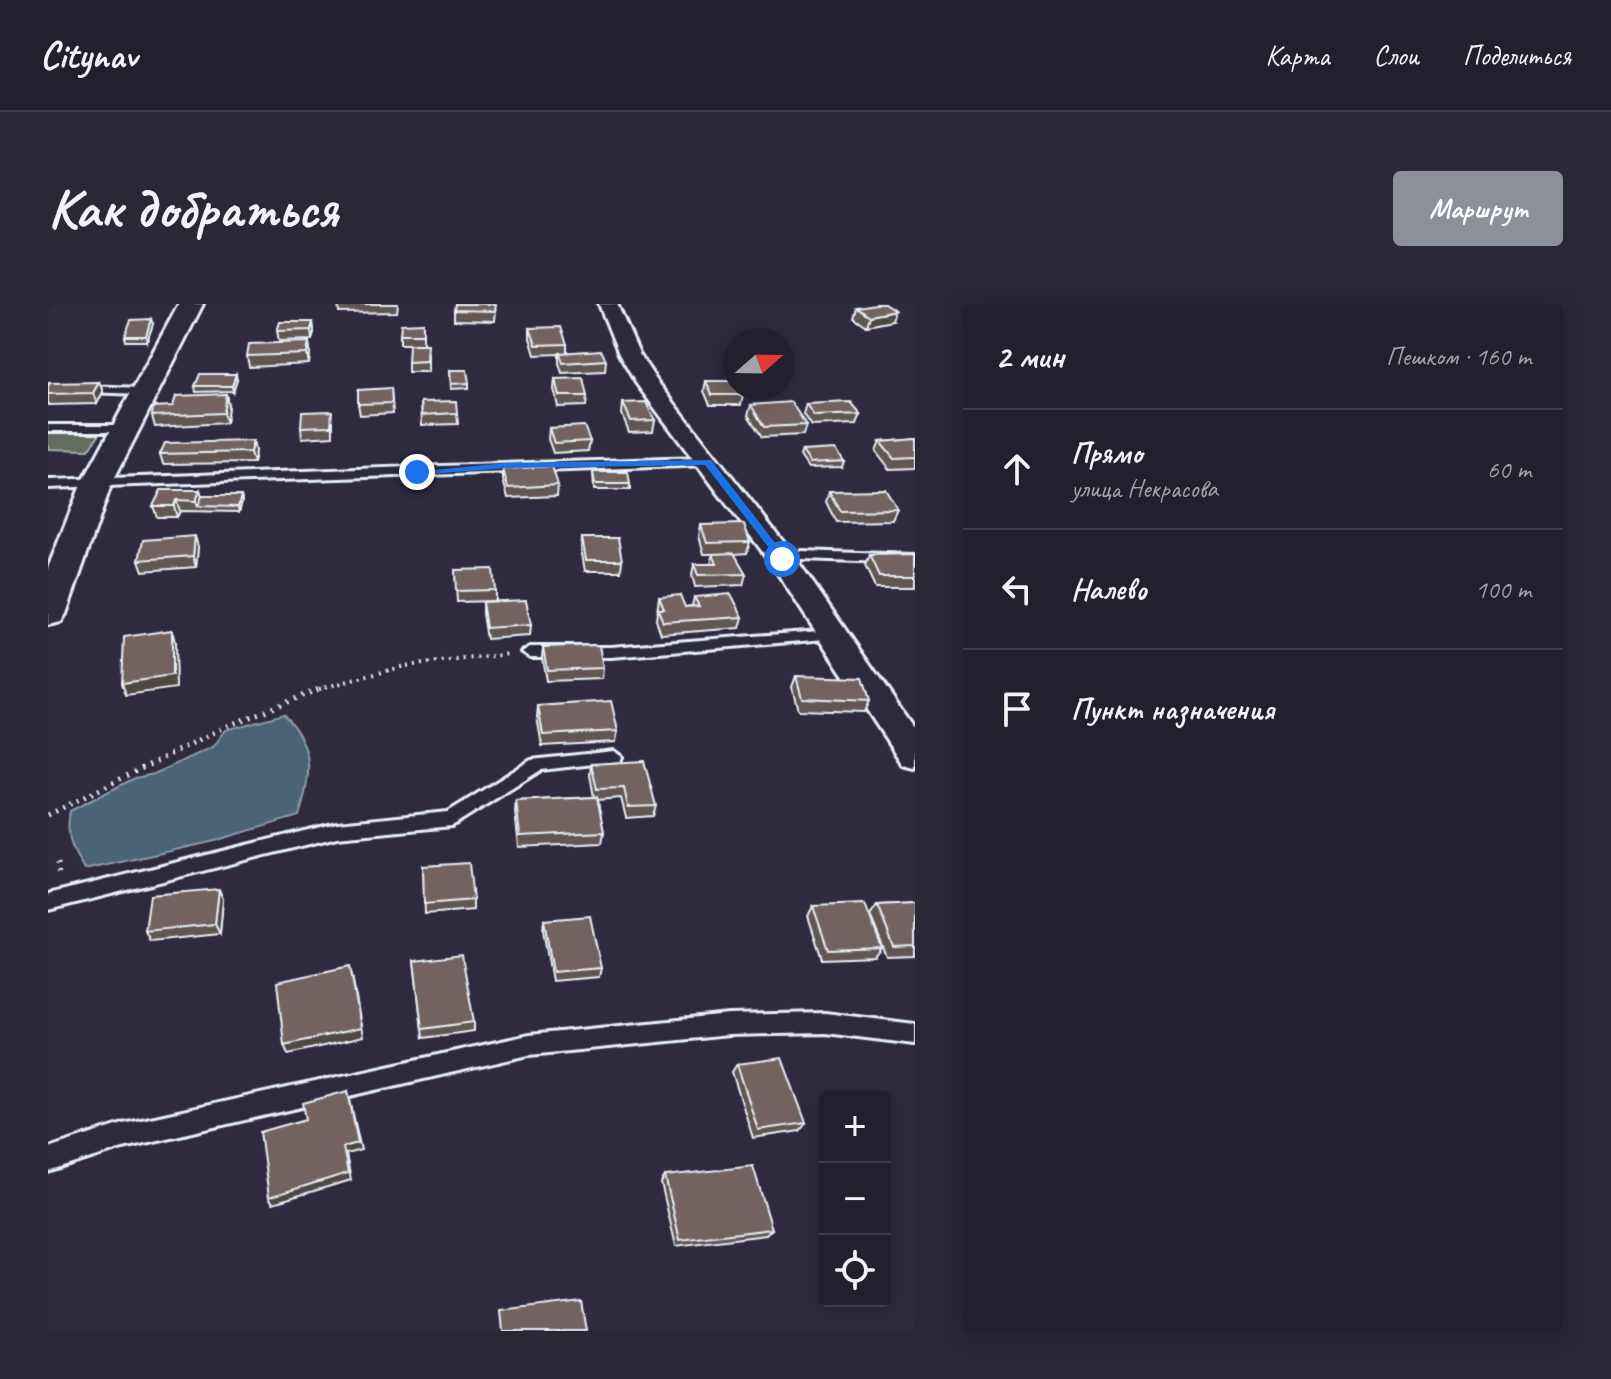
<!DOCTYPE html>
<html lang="ru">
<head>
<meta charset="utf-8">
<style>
  body { margin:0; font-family:Caveat,sans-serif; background:#2b2836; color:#f1f3f6 }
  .controls { position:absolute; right:24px; bottom:24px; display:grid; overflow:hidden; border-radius:8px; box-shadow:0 4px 20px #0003 }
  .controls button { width:72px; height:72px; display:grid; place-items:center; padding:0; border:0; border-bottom:2px solid #403e4a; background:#23202e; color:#f1f3f6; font:40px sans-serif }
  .compass { position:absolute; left:675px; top:24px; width:72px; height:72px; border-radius:50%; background:#23202e; box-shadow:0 4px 20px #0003; rotate:70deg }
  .stop { position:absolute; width:24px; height:24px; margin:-18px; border:6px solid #1a73e8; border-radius:50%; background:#fff }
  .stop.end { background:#1a73e8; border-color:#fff; box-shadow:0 2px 8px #0008 }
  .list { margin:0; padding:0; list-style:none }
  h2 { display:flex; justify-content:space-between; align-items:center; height:104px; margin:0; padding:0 32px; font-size:34px }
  h2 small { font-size:26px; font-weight:400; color:#a3a3aa }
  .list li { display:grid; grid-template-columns:52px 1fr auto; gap:24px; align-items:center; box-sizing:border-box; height:120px; padding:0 32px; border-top:2px solid #403e4a }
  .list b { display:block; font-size:30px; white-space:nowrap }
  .list p { margin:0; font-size:26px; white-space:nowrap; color:#a3a3aa }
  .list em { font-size:26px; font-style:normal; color:#a3a3aa }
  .icon { flex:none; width:44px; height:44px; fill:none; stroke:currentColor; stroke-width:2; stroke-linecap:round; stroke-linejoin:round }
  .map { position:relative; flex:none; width:867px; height:1027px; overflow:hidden; border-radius:8px }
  header { display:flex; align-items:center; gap:48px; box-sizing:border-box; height:112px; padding:0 40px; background:#23202e; border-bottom:2px solid #403e4a }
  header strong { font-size:38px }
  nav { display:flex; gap:44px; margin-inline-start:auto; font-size:28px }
  .intro { display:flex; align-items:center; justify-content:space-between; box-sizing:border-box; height:192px; padding:0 48px }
  h1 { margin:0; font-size:56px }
  .button { padding:20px 36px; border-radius:8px; background:#8c9099; color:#fff; font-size:28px; font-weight:700 }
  main { display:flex; gap:48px; padding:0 48px }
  aside { flex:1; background:#23202e; border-radius:8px; box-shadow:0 4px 20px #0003 }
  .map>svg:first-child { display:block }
</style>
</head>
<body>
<header>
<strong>Citynav</strong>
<nav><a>Карта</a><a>Слои</a><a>Поделиться</a></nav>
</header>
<div class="intro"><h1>Как добраться</h1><a class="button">Маршрут</a></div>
<main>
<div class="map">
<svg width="867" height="1027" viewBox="0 0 867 1027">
  <rect width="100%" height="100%" fill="#2f2a3d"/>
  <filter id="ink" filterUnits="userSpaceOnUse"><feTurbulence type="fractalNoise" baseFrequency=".0125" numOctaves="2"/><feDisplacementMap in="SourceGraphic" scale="16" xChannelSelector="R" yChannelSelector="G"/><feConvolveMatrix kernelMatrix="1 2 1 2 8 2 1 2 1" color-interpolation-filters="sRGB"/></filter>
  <g filter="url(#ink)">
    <!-- green -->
    <path fill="#626c60" stroke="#a5aeac" stroke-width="2" d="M0,128L52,129L41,146L0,145Z"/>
    <!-- water -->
    <path fill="#4c6477" stroke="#8a9cab" stroke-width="2" d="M235,410C267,443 264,470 251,512L163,538L36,566C24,546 17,530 22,507L87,474L106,470L165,443L178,426Z"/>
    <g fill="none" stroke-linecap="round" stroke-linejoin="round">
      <defs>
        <g id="lane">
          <path d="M0,81L98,84L103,87L98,90L0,87Z"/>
          <path d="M0,121H77L83,124L77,127H0Z"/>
          <path d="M660,154L664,155V161L0,184V176C220,169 440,159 660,154Z"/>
          <path d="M754,247L867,251V259L754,255L734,259L727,255Z"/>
          <path d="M785,326L792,331L790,334L563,353H482L474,348L482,343H563Z"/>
          <path d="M566,447L574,453L572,457L493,466L404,522L289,533L0,606V590L289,519L400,508L483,456Z"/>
          <path d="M777,709L867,720V740L777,729L681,731L481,751L75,844L0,868V844L75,820L481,731L681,711Z"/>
        </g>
        <path id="street" d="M551,0H569L591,50L608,76L744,249L867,426V464L855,461L723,259L588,79L571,50Z"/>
        <path id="secondary" d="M131,0H155L63,181L18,310L13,318L0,321V264L33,181Z"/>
      </defs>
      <!-- lane casing -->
      <use href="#lane" stroke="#e8f1f8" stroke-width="6"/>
      <!-- street casing -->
      <use href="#street" stroke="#e8f1f8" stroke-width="6"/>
      <!-- secondary casing -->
      <use href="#secondary" stroke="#e8f1f8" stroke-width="6"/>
      <!-- path-far1 -->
      <path stroke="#e8f1f8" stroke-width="4" stroke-dasharray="2 5" stroke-linecap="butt" d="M271,385L357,362L461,350"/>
      <!-- path -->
      <g stroke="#e8f1f8" stroke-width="5" stroke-dasharray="2 6" stroke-linecap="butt">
        <path d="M0,511L177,423L276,383"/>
        <path d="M10,559L11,574"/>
      </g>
      <!-- lane -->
      <use href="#lane" fill="#2f2a3d" fill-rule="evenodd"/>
      <!-- street -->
      <use href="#street" fill="#2f2a3d" fill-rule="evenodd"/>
      <!-- secondary -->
      <use href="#secondary" fill="#2f2a3d" fill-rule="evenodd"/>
    </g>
    <!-- wall -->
    <g fill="#625653" stroke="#e8f1f8" stroke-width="2">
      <path d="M290,0H350L349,8L291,9Z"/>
      <path d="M808,3L844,17L818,22L805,13Z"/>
      <path d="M406,6H448L447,17L406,16Z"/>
      <path d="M265,18L266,28L264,36L231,37L229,27Z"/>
      <path d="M375,19V40H352V30Z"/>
      <path d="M105,20L99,37H78L77,32Z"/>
      <path d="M482,24L519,40V48L558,56L557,67L514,69L511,59V50L487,51L482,34Z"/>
      <path d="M261,38L262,48L261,60L201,63L199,52Z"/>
      <path d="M380,50V68H360V58Z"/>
      <path d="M402,66L421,79V84L403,85Z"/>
      <path d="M189,75L185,87L148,88L147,82Z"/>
      <path d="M507,75L539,92L538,102L510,103L506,85Z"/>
      <path d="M658,77L695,91L693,101H662L656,87Z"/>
      <path d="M51,78L55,88L49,100L0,101V82Z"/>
      <path d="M343,84L345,109L312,111L310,100Z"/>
      <path d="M178,90L180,101L178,119L107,123L104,112L125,102Z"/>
      <path d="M373,98L409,109L410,120L374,121Z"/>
      <path d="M575,99L607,116L605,127L581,128L574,110Z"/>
      <path d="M758,100L813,110L809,120L763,122L755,110Z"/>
      <path d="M703,101L758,121L755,131L714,133L700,111Z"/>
      <path d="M285,117V132L254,134L253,123Z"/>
      <path d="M501,124L542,137L540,147L505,149L500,135Z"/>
      <path d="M867,134V164L842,165L828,147L832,137Z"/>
      <path d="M205,137L207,147L205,159L115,160L112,150Z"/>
      <path d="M754,147L796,157L794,163L760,164L752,152Z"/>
      <path d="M455,165L510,181L509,192L460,194L455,176Z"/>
      <path d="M545,168L582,180V186H546Z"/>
      <path d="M152,186L154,192H193L194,198L191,208L132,207L129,213H109L105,202Z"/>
      <path d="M781,187L850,206L845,217L788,218L778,198Z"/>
      <path d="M653,221L702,238L699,249L686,250L698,270L695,281L647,283L644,271L646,260H663L665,250H656L651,232Z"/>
      <path d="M534,234L574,256L573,267H537L533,245Z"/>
      <path d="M150,243L148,263L95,267L91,256Z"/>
      <path d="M867,250V283H827L817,262L821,251Z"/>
      <path d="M407,266L447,286V297L409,298Z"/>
      <path d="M611,293L637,303L644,302L646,293L695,313L692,324L613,330L608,316Z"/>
      <path d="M434,298L483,321L482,332L438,335L434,310Z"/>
      <path d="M495,343L555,364L554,375L498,377L494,354Z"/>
      <path d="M748,372L821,397L816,408L750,406L744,383Z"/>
      <path d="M490,402L570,427L568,438L494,442L489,413Z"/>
      <path d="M543,460L608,502L605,512L578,514L573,494L549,496L556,528L554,539L471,543L467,508L468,497L546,493L542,471Z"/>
      <path d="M375,562L425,596V606L377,610Z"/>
      <path d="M175,595L172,630L102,637L97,627Z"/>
      <path d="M867,599V652L839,653L822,611L829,601Z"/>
      <path d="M765,602L834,644L827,653L774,655L760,612Z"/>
      <path d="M496,616L553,664L551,673L504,677L495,626Z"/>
      <path d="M366,657L426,718V727L375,734Z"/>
      <path d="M689,760L758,819L752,827L705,834L684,768Z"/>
      <path d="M617,872L724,925L718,931L628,942L613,879Z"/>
    </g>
    <!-- shaded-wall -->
    <g fill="#504643" stroke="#e8f1f8" stroke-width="2">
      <path d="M847,7L844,17L818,22L821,12Z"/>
      <path d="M103,15L105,20L99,37L98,32Z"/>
      <path d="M265,18L266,28L264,36L263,26Z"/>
      <path d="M261,38L262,48L261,60L259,50Z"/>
      <path d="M188,70L189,75L185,87L184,82Z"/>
      <path d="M51,78L55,88L49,100L45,89Z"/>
      <path d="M178,90L180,101L178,119L175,109Z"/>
      <path d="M205,137L207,147L205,159L202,148Z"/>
      <path d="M152,186L155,197L150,202L148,197Z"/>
      <path d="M193,192L194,198L191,208L190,203Z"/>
      <path d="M128,196L132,207L129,213L126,202Z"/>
      <path d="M147,232L150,243L148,263L145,252Z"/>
      <path d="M124,326L127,338L128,384L78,391L74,379Z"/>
      <path d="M171,585L175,595L172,630L167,620Z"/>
      <path d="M304,671L315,733L240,750L236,741Z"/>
      <path d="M300,787L313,846L298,850L303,876L225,899L221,893Z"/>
    </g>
    <!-- building -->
    <g fill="#726460" stroke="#e8f1f8" stroke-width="2">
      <path d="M407,0H448L447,7L406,6Z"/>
      <path d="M827,0H836L847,7L821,12L808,3Z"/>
      <path d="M103,15L98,32H77L83,16Z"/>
      <path d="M232,18H265L263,26L229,27Z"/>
      <path d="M375,19V30H352L353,20Z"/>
      <path d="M513,23L519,40L488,41L482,24Z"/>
      <path d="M261,38L259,50L199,52L201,40Z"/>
      <path d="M361,40H380L379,57L360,58Z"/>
      <path d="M553,46L558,56L515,59L512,49Z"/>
      <path d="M402,66H419L421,79L403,80Z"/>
      <path d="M152,70H188L184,82H147Z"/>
      <path d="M535,74L539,92H511L507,75Z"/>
      <path d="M658,77H687V84H692L695,91H664Z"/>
      <path d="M51,78L45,89L0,90V82L2,79Z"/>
      <path d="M343,84L344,99L310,100V86Z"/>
      <path d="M178,90L175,109L104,112L105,103L125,102L128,92Z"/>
      <path d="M408,97L409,109L374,111L373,98Z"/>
      <path d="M598,98L607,116L583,117L575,99Z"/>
      <path d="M743,98L758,121L716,123L703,101Z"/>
      <path d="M803,98L813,110L766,112L758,100Z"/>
      <path d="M284,107L283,122L253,123L254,108Z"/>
      <path d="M536,122L542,137L506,139L501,124Z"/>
      <path d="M867,134V153L846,154L832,137Z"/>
      <path d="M205,137L202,148L112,150L117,139Z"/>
      <path d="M788,145L796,157L762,159L754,147Z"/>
      <path d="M504,162L510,181L460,184L455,165Z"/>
      <path d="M545,168H580L582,180H547Z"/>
      <path d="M113,186H152L148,197L128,196L126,202H105Z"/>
      <path d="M838,186L850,206L792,207L781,187Z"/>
      <path d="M154,192H193L190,203L150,202Z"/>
      <path d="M696,220L702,238L659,239L653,221Z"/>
      <path d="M147,232L145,252L91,256L95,236Z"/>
      <path d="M534,234H570L574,256H538Z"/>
      <path d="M686,249L698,270L650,271L646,260H669L665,250Z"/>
      <path d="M867,250V272H831L821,251Z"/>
      <path d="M445,265L447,286L408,287L407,266Z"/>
      <path d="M683,290L695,313L615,318L610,305H616L611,293L632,291L637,303L651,302L646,293Z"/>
      <path d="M478,296L483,321L438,324L434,298Z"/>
      <path d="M124,326V372L74,379L76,333Z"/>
      <path d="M551,341L555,364L499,366L495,343Z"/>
      <path d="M748,372L814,374L821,397L754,394Z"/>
      <path d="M563,397L570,427L495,431L490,402Z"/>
      <path d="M596,457L608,502L580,503L576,484L549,485L543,460Z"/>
      <path d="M549,493L556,528L472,532L468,497Z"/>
      <path d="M421,559L425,596L376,600L375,562Z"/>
      <path d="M171,585L167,620L97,627L102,591Z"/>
      <path d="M867,599V642L846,643L829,601Z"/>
      <path d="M817,600L834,644L780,646L765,602Z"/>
      <path d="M542,612L553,664L505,668L496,616Z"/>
      <path d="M414,651L426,718L374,725L366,657Z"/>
      <path d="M302,662L313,724L236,741L229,678Z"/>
      <path d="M734,754L758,819L710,826L689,760Z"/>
      <path d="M300,787L310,839L295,843L300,869L221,893L212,828L258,815L255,799Z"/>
      <path d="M705,862L724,925L632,936L617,872Z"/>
      <path d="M533,997L538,1027H455L453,1007Z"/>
    </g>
  </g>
  <!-- route -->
  <path fill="#1a73e8" d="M663,156L738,253V257H731L657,161L458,164L369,171L365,168L458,159Z"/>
</svg>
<div class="controls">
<button>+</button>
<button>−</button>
<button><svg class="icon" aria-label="locate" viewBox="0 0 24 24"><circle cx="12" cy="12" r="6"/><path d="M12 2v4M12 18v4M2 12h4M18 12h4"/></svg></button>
</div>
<svg class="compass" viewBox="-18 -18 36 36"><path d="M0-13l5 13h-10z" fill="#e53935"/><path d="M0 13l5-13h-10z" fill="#a3a3aa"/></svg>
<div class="stop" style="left:734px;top:255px"></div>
<div class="stop end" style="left:369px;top:168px"></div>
</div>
<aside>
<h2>2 мин<small>Пешком · 160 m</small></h2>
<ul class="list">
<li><svg class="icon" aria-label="ahead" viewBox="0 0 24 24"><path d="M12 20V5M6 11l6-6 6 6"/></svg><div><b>Прямо</b><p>улица Некрасова</p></div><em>60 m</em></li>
<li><svg class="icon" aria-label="left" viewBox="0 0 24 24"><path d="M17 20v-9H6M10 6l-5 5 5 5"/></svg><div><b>Налево</b></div><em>100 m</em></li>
<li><svg class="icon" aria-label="arrive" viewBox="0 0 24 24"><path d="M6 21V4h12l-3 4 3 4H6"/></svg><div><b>Пункт назначения</b></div></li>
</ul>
</aside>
</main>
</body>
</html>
